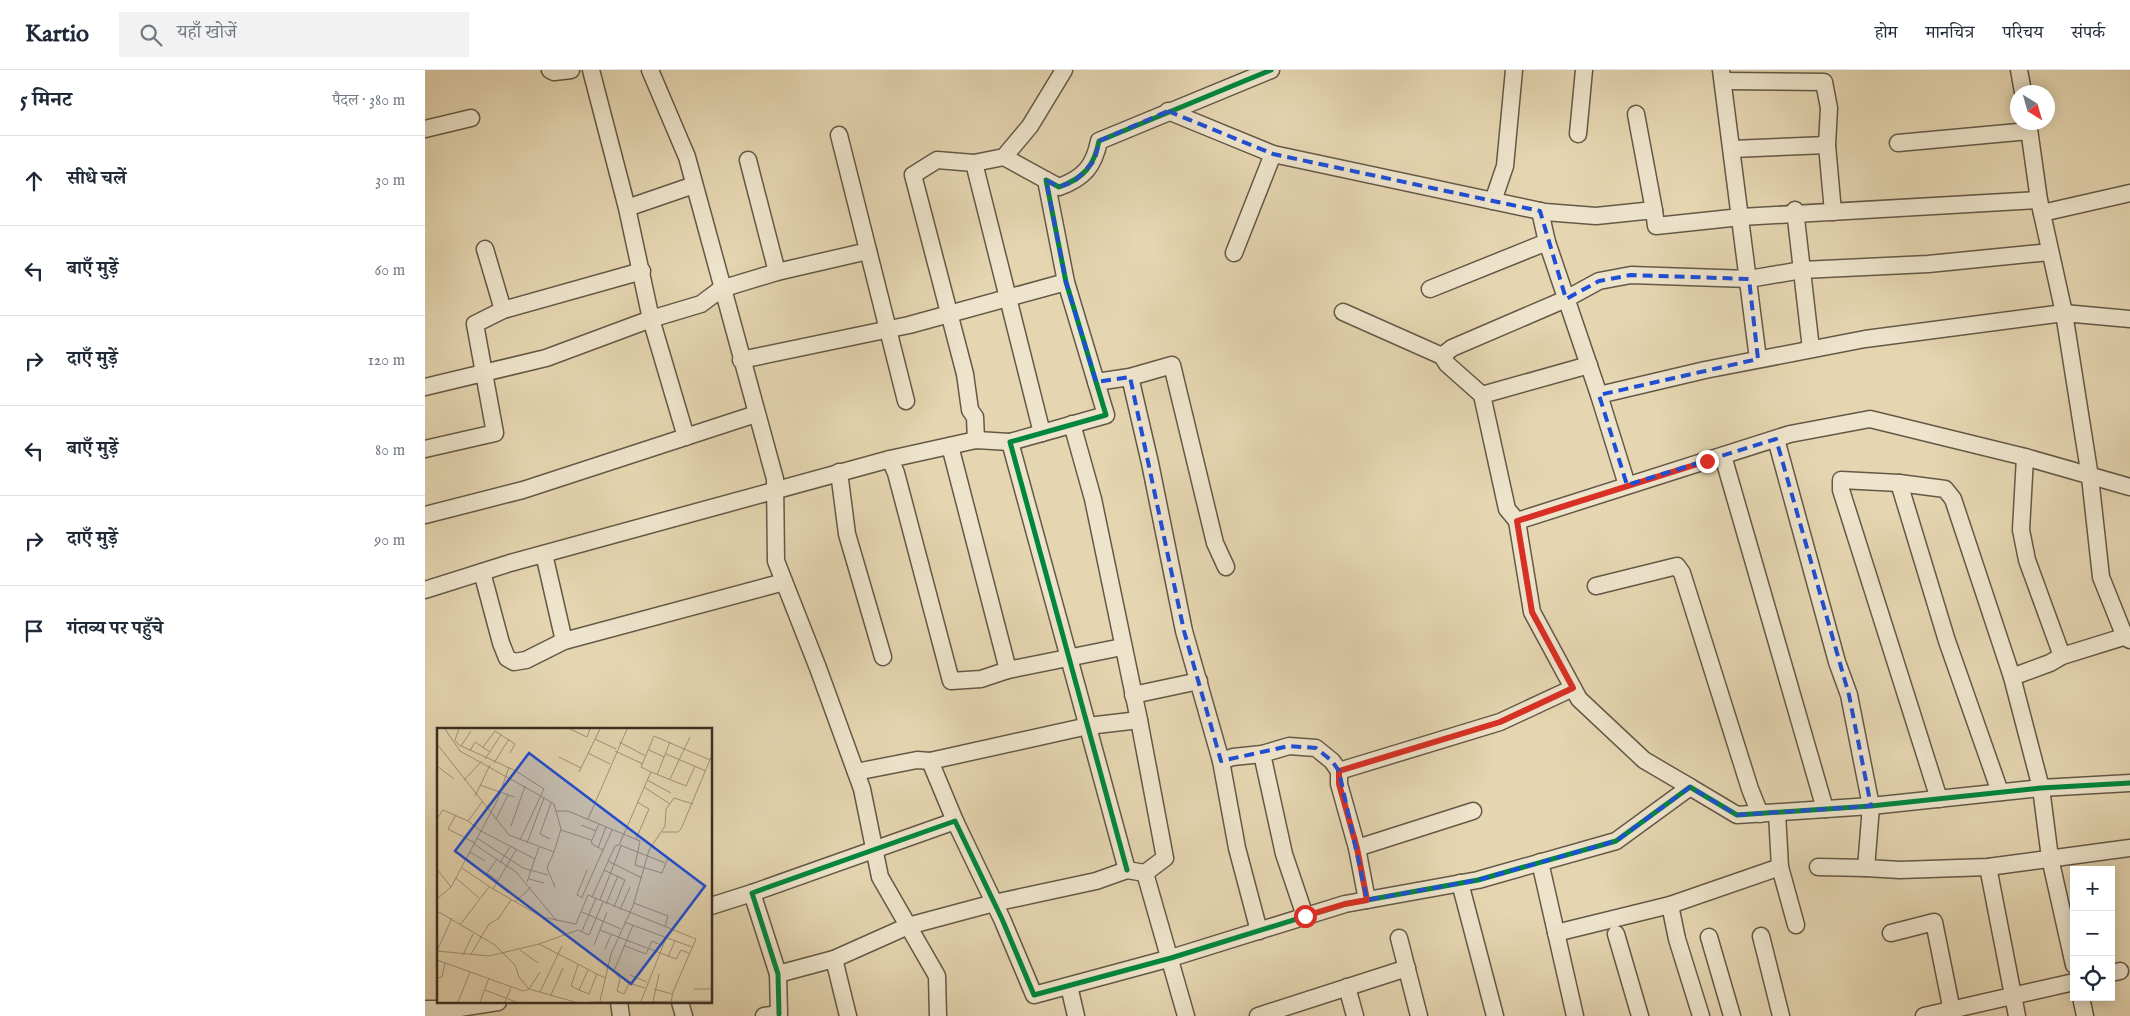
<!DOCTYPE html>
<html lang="hi">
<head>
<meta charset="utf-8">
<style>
  body { margin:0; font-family:"IM FELL English","Noto Serif Devanagari",serif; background:#f2f2f3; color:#1f2937 }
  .controls { position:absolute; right:15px; bottom:15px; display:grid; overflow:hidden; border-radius:0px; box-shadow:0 2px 12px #0003 }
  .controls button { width:45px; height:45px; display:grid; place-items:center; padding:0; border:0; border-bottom:1px solid #e0e1e3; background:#fff; color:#1f2937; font:25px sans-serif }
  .compass { position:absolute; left:1585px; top:15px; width:45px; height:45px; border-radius:50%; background:#fff; box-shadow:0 2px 12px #0003; rotate:143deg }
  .stop { position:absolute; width:15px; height:15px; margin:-11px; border:4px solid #d93025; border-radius:50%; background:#fff }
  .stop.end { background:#d93025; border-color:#fff; box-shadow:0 1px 5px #0008 }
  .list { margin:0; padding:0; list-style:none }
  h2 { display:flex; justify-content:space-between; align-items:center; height:65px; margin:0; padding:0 20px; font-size:21px }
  h2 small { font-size:16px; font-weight:400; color:#747a83 }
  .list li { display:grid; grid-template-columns:32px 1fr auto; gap:15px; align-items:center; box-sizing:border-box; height:90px; padding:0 20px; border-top:1px solid #e0e1e3 }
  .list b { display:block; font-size:19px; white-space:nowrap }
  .list em { font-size:16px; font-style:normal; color:#747a83 }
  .icon { flex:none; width:28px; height:28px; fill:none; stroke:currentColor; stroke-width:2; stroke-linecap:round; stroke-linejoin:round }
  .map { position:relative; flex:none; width:1705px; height:946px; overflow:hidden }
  header { display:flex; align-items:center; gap:30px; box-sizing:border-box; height:70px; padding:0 25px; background:#fff; border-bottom:1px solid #e0e1e3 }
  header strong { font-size:24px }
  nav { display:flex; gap:28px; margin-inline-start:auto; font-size:18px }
  .search { width:350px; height:45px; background:#f2f2f3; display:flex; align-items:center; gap:12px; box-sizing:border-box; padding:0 18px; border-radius:0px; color:#747a83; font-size:19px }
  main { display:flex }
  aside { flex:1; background:#fff }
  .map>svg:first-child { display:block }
</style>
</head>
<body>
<header>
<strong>Kartio</strong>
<div class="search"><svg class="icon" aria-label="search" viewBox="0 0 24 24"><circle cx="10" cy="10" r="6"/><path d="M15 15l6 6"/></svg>यहाँ खोजें</div>
<nav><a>होम</a><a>मानचित्र</a><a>परिचय</a><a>संपर्क</a></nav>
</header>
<main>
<aside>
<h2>5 मिनट<small>पैदल · 380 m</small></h2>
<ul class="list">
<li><svg class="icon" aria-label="ahead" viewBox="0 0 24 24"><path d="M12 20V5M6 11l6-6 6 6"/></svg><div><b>सीधे चलें</b></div><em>30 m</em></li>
<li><svg class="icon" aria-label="left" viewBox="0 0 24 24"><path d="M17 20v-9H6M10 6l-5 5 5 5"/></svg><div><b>बाएँ मुड़ें</b></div><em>60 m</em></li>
<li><svg class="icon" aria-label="right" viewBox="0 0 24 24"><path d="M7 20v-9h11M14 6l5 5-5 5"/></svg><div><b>दाएँ मुड़ें</b></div><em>120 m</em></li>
<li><svg class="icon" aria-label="left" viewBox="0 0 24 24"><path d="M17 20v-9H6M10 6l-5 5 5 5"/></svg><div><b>बाएँ मुड़ें</b></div><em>80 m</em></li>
<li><svg class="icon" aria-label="right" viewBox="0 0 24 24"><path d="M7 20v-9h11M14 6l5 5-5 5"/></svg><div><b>दाएँ मुड़ें</b></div><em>90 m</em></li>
<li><svg class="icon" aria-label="arrive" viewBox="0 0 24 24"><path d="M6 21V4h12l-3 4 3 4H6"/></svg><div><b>गंतव्य पर पहुँचे</b></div></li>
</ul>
</aside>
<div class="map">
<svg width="1705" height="946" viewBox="0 0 1705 946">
  <rect width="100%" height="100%" fill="#e5d6b1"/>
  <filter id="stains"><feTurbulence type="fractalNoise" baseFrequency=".004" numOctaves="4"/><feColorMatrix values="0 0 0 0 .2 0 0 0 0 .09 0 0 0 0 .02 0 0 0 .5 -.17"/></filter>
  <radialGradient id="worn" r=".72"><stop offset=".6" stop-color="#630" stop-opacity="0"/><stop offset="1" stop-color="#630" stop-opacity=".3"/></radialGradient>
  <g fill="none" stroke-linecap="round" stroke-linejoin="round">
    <defs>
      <g id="minor">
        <path d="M125,0L129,2L146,0"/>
        <path d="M166,0L202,138L226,249L261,367"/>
        <path d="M225,0L262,87L350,409L351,491L393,598L437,719L455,807L512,906L513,946"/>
        <path d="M1296,0L1333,289"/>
        <path d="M1594,0L1598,22"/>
        <path d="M1298,11L1399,12L1404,38L1402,75L1408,142"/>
        <path d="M743,41L848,84L1120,142L1171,146L1229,140L1231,156L1316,147L1614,130"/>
        <path d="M1211,44L1229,140"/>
        <path d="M0,59L46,48"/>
        <path d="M1153,64L1159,0"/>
        <path d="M414,65L481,331"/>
        <path d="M1473,73L1604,61"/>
        <path d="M1307,79L1402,75"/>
        <path d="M579,87L621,110"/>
        <path d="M323,90L352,202"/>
        <path d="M549,93L617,363"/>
        <path d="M1068,131L1080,96L1089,0"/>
        <path d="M202,138L269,115"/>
        <path d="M1370,140L1386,279"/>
        <path d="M1115,141L1122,172L1174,325L1202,415"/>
        <path d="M1617,143L1705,123"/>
        <path d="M60,179L78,240"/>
        <path d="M809,183L848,84"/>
        <path d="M1005,219L1122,172"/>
        <path d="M918,242L1017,286L1022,294L1057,325L1082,439L1092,451"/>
        <path d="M1705,249L1639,243L1665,407L1676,507L1700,567L1705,570"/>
        <path d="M1017,286L1027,278L1141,229L1174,211L1206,205L1324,209L1377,200L1503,194L1625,182"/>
        <path d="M316,290L484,255L641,212"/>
        <path d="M705,307L725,393L759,561L796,691L812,778L834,861"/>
        <path d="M671,312L705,307L747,295L790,473L801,497"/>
        <path d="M0,317L121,288L226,249L276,234L296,219L352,202L443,181"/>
        <path d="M1057,325L1164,295"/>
        <path d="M1174,325L1280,300L1440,269L1639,243L1614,130L1603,52"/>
        <path d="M1351,369L1412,592L1424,625L1446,736L1441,798L1475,800L1563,797L1705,778"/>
        <path d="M551,370L550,347L545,340L540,304L488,105L512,90L549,93L579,87L605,56L639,0"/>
        <path d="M525,376L583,600"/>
        <path d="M0,379L70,363L50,254L78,240L217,201"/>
        <path d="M1298,386L1400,739"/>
        <path d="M1600,387L1596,460L1602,490L1637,586"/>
        <path d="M465,389L471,403L526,611L556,609L583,600L697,577"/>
        <path d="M414,402L422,464L458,587"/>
        <path d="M1474,413L1522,571L1575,722"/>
        <path d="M0,445L98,420L331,344"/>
        <path d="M119,484L139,571"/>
        <path d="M57,502L76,573L82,588L89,592L101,590L139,571L359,512"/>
        <path d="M1171,516L1252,496L1257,503L1325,719L1335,744"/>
        <path d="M0,520L85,493L465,389L551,370L585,372"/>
        <path d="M1587,607L1625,593L1637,586L1705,565"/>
        <path d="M708,625L774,611"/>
        <path d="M837,684L859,784L880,846"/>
        <path d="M505,691L530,751"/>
        <path d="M796,691L808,687L837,684L864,676L891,678L907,691L914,701V714L932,778L942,830"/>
        <path d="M914,701L1075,652L1148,618"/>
        <path d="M431,702L492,690L505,691L663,656L714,650"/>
        <path d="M1265,717L1219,690L1154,629L1107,542L1092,451L1365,364L1445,349L1600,387L1705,417"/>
        <path d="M1514,729L1416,420V410L1474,413L1520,419L1528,429L1587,607L1616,718L1625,788L1649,895"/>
        <path d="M1352,743L1355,797L1371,855"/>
        <path d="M932,778L1048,741"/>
        <path d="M1115,792L1150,946"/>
        <path d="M1393,797L1441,798"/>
        <path d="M1563,797L1592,946"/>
        <path d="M702,800L585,372L681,345L641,212L621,110L634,117C659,108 669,96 674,71L846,0"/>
        <path d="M720,803L761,946"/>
        <path d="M1035,813L1070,946"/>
        <path d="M1245,835L1252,869L1276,946"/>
        <path d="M286,836L327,823"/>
        <path d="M1131,863L1245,835L1355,797"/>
        <path d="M1466,863L1509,852L1528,946"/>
        <path d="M1191,864L1215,946"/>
        <path d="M1336,866L1356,946"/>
        <path d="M1284,867L1307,946"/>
        <path d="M974,868L994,946"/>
        <path d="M409,889L423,946"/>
        <path d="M1686,903L1695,901"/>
        <path d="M353,904L409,889L483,856L569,833L671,811L702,800L720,803L740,788L714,650L668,429L647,354"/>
        <path d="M644,916L651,946"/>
        <path d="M922,917L930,946"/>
        <path d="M1656,927L1660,946"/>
        <path d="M194,932L196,946"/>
        <path d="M255,932L259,946"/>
        <path d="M0,939H29L73,932"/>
        <path d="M339,946L354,944L353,904L327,823L530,751L577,849L609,925L746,888L920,834L1053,810L1191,771L1265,717L1312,745L1446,736L1616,718L1705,713"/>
        <path d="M833,946L982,898"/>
        <path d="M1499,946L1649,912"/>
      </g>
    </defs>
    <!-- minor casing -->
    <use href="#minor" stroke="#645947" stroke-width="19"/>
    <!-- minor -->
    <use href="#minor" stroke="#eee4cc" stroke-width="16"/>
    <defs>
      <g id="cycleway">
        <path d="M702,800L585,372L681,345L641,212L621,110L634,117C659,108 669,96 674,71L846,0"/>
        <path d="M354,944L353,904L327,823L530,751L577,849L609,925L746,888L920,834L1053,810L1191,771L1265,717L1312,745L1446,736L1616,718L1705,713"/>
      </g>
    </defs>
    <!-- cycleway casing -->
    <use href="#cycleway" stroke="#eee4cc" stroke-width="8"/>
    <!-- cycleway -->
    <use href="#cycleway" stroke="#00873e" stroke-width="5"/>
  </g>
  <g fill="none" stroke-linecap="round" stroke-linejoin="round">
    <!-- route -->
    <path stroke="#d93025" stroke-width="6" d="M880,846L920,834L942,830L932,778L914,714V701L1075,652L1148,618L1107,542L1092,451L1282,391"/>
  </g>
  <!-- marked area -->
  <path fill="none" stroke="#1d4ed8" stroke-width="4" stroke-dasharray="10 6" stroke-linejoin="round" d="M743,41L848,84L1115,141L1141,229L1174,211L1206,205L1324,209L1333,289L1174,325L1202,415L1351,369L1424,625L1446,736L1312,745L1265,717L1191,771L1053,810L942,830L914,701L907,691L891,678L864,676L796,691L759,561L705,307L671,312L641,212L621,110L634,117L650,111L670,90L674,71Z"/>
  <!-- overview -->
  <g transform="translate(12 658)">
    <rect width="275" height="275" fill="#e5d6b1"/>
    <path fill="none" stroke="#a09379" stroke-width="1" d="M8,1L23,23L102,67L117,76L119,83H131L203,113L198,137L225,145L231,130M22,1L18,12L22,17L79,43L107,61L83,112M133,1L150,9L153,1M158,11L179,21M182,14L209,28M0,16L72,107L117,124L124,101L119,83M24,18L34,3M46,19L58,3L78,16L73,25M212,22L227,29M33,23L38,14L53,24M178,23L206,36M151,25L173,36M229,26L269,43M122,29L144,40M48,31L64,7M57,35L72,11M0,38L17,51M142,44L163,1M214,44L249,58L258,38M220,47L233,14M233,51L253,9M27,52L45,33M210,52L234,65M43,57L77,69M207,59L233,76M38,68L53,37M19,87L11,101L38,115M0,91L6,82L31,93L44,103L60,73L72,39M59,91L71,67M151,91L190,1M31,93L45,74M144,97L159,103M74,98L88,58M124,102L154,112L155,116L166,122M225,104H241L244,101L275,27M40,110L86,140L111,147M113,111L103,106L114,75M199,111L212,81L200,74M155,112L162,96M90,115L107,70M37,116L79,144L120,193M183,117L228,135M161,120L169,99M33,124L48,133M117,124L110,140L118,159M60,131L50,145L61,153M171,133L205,150M63,135L73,119M25,140L56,161L79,122M0,141L14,159L44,103L98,131M167,142L188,152L177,179M19,150L42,170M92,151L107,155M90,154L102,119M56,161L105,189L139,196L151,167L163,172L184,118M145,169L175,102M155,169L178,118L182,117L214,44L204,39L217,8L273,32M146,170L140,167L150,142M0,171L14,159M163,172L259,211L236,264L234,274M78,174L94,159M197,175L231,188L228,199M169,176L181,148M183,182L193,159M0,183L58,217L78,237L82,249L92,261L103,244M145,184L184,201M187,194L255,219M23,197L52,159M196,197L177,243L183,251L180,263L187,266L192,255L208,260M163,202L239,231L244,222L252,225M145,203L159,170M157,217L170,184M188,218L209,226L215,213L226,218M168,221L174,207M83,222L101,235M0,223L52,228L102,216M0,223L15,190M34,226L52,196L61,191L74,172M26,227L36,206M231,229L238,213M0,232L86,263L92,261L138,274M141,237L134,258L142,262L152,266L160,246L168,250M160,246L102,216L141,202L152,207L166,174M193,247L210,254M0,250L5,249L8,235M217,261L235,266M257,261H275M48,262L79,274M142,262L151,242M103,264L125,218M114,267L126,240M163,273L174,226L196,178L212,122L228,98L229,81L237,70L256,76M204,273L229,210M21,274L33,244M43,274L52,250M68,274L74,259M153,274L275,273M216,274L222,246"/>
    <path fill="#1d4ed8" fill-opacity="0.15" stroke="#1d4ed8" stroke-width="2.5" d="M92,25L268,158L194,256L18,123Z"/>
    <rect width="275" height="275" fill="none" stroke="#392f24" stroke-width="2.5"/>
  </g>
  <rect width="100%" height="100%" filter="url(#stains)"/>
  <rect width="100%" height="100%" fill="url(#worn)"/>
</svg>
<div class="controls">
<button>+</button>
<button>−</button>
<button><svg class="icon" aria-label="locate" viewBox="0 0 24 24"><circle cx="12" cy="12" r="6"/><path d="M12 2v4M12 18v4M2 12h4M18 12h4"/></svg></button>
</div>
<svg class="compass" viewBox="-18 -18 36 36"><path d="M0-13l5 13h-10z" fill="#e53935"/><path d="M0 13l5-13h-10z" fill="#747a83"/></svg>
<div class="stop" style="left:880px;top:846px"></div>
<div class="stop end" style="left:1282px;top:391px"></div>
</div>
</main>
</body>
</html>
